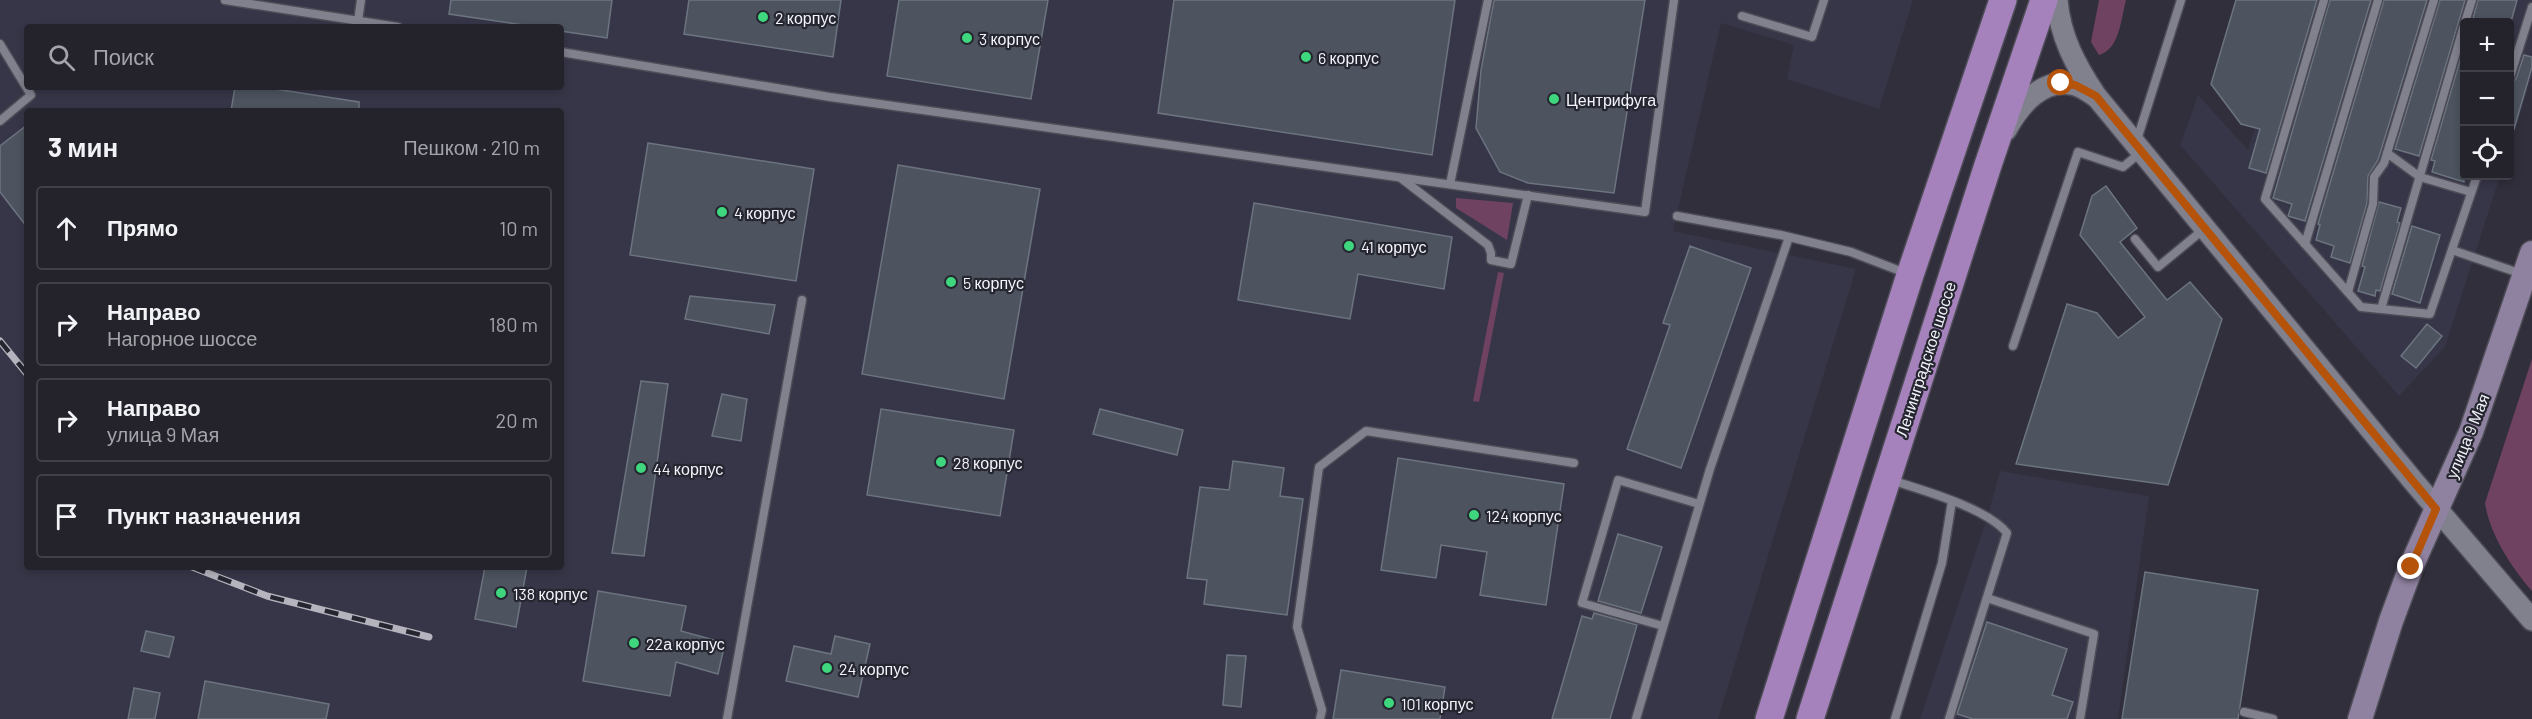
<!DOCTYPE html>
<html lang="ru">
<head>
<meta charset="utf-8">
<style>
  body { margin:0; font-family:Barlow,sans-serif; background:#2c2b34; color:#f1f3f6 }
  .controls { position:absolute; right:18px; top:18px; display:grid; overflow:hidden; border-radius:6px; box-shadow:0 3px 9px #0003 }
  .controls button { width:54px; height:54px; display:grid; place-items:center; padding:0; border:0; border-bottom:2px solid #414048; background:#24232c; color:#f1f3f6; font:30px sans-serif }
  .stop { position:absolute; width:18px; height:18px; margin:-14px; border:4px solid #b45309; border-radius:50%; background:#fff }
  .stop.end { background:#b45309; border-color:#fff; box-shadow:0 2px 6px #0008 }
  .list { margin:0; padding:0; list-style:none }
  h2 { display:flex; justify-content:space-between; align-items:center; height:78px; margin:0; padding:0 24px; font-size:26px }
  h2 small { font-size:20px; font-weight:400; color:#a3a4a9 }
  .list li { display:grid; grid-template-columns:39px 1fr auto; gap:18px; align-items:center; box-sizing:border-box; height:84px; margin:0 12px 12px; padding:0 12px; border:2px solid #414048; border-radius:6px }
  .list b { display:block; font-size:22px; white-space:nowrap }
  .list p { margin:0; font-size:20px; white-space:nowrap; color:#a3a4a9 }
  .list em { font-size:20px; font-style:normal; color:#a3a4a9 }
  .icon { flex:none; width:33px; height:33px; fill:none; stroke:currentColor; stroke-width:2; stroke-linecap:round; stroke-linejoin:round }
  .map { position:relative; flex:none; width:2532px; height:719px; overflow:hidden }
  .search { position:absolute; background:#24232c; box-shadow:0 3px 9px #0003; left:24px; top:24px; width:540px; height:66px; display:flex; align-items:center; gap:15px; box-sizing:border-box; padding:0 21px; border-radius:6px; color:#a3a4a9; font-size:22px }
  .panel { position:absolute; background:#24232c; box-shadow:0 3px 9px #0003; left:24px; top:108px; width:540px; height:462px; border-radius:6px }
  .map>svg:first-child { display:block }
</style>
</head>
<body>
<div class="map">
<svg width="2532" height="719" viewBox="0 0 2532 719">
  <rect width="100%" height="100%" fill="#302f3b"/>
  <!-- built -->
  <g fill="#373648" fill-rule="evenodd">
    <path d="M0,0H1913L1879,109L1787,79L1794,45L1721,23L1673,231L1856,269L1718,719H0ZM27,27H561V87H27ZM27,111H561V567H27Z"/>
    <path d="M2294,0H2532V76L2510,146V22H2464V176H2500L2445,347L2399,396L2180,145L2198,95L2248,150Z"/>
    <path d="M2000,471L2149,496L2118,719H1920L1987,518Z"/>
  </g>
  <!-- green -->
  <g fill="#704262">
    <path d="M2099,0H2126C2121,18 2120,49 2099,55L2091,42Z"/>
    <path d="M1456,198L1513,203L1507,240L1456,208Z"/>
    <path d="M1498,272L1504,273L1479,402L1473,401Z"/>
    <path d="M2532,359V591C2511,567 2490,535 2485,503Z"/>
  </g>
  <!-- building -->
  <g fill="#4d545f" stroke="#6c7480" stroke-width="1.5">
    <path d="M451,0H612L607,38L561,31V27H536L449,14Z"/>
    <path d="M689,0H841L833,57L684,34Z"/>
    <path d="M899,0H1048L1031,99L887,76Z"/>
    <path d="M1174,0H1455L1432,155L1158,113Z"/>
    <path d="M1494,0H1645L1614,193L1528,183L1500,172L1476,128L1481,70Z"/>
    <path d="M2236,0H2317L2266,173L2249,168L2260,129L2241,124L2211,84Z"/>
    <path d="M2330,0H2371L2305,221L2288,216L2292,204L2273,198Z"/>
    <path d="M2384,0H2427L2378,160L2368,176L2367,203L2350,263L2331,257L2334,246L2316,240L2320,225L2318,224Z"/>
    <path d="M2440,0H2465L2419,156L2395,149Z"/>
    <path d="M2478,0H2517L2511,22H2472Z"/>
    <path d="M2464,46V182L2432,172L2435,161L2431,160Z"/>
    <path d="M2524,55L2532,57V67L2514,129L2510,128V83L2516,79Z"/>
    <path d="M235,87H262L359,102V111H231Z"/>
    <path d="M27,125V227L0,192V146Z"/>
    <path d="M648,143L814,169L796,281L630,255Z"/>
    <path d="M898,165L1040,189L1004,399L862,374Z"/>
    <path d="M2106,186L2137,228L2120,242L2167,300L2190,282L2222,319L2168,485L2016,464L2067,304L2097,313L2118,338L2145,317L2080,235L2092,196Z"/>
    <path d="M2379,202L2401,208L2397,222L2400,223L2380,291L2376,290L2375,296L2358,291L2365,267L2362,266Z"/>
    <path d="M1254,203L1452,237L1444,289L1358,274L1350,319L1238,300Z"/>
    <path d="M2412,226L2440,235L2420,303L2392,294Z"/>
    <path d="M1690,246L1751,268L1681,468L1627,449L1670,325L1663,323Z"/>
    <path d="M690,296L775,305L769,334L685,319Z"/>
    <path d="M2427,324L2442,336L2416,368L2401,356Z"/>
    <path d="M641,381L668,384L644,556L612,553Z"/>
    <path d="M722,394L747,399L741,441L712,436Z"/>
    <path d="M881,409L1014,430L1000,516L867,495Z"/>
    <path d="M1100,409L1183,430L1177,455L1093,434Z"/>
    <path d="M1398,458L1564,484L1546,605L1480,595L1487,552L1441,545L1436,578L1381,570Z"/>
    <path d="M1233,461L1284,468L1280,496L1303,499L1287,615L1204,604L1207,580L1187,578L1200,487L1229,490Z"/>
    <path d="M1618,534L1662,547L1641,613L1598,601Z"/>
    <path d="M485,567H527L516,627L475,619Z"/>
    <path d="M2145,572L2258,590L2238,719H2122Z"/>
    <path d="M598,591L686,606L681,631L725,643L718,674L676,662L670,696L583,681Z"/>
    <path d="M1594,613L1637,625L1610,719H1552L1582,616L1592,619Z"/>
    <path d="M1987,622L2067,649L2052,695L2073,702L2067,719H1973L1957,714Z"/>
    <path d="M146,631L174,637L169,657L141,651Z"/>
    <path d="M835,636L870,644L858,697L786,681L794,646L831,654Z"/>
    <path d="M1227,655L1246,656L1241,707L1223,705Z"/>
    <path d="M1341,670L1445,687L1440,719H1333Z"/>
    <path d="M205,681L329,704L326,719H198Z"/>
    <path d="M134,688L160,693L155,719H128Z"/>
  </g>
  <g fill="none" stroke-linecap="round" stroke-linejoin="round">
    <defs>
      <g id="service">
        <path d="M225,0L398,27"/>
        <path d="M2324,0L2265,199L2361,307L2430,314L2477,176"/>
        <path d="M1742,16L1812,37L1824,0"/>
        <path d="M358,21L361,0"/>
        <path d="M2465,22L2472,0"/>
        <path d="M0,44L31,95L0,121"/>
        <path d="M561,52L830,97L1645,212L1674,0"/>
        <path d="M2510,77L2532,7"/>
        <path d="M2136,143L2181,0"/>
        <path d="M2387,153L2420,177L2471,192"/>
        <path d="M1402,179L1488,245L1491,253V260L1511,264L1528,195"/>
        <path d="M1450,184L1488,0"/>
        <path d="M1677,216L1781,235L1851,252L1908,274"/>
        <path d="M2135,239L2158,267L2204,229"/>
        <path d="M2305,244L2378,0"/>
        <path d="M2452,250L2522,274"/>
        <path d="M2348,292L2373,204L2374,177L2384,163L2434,0"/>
        <path d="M2381,309L2464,25"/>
        <path d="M2013,346L2078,152L2123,167L2141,152"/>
        <path d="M1891,480C1922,490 1987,508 2007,533L1949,719"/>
        <path d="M1987,598L2094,634L2080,719"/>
        <path d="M1663,626L1582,603L1618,480L1699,504"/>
        <path d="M2244,712L2273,719"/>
        <path d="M727,719L802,300"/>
        <path d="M1320,719L1322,710L1297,627L1319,467L1366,431L1574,463"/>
        <path d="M1636,719L1710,469L1789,237"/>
        <path d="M1895,719L1942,563L1952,501"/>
      </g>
      <g id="tertiary">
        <path d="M2057,0C2060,37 2076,66 2096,96L2414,482L2532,620"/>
        <path d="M2006,130C2019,106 2043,76 2075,85C2082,87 2089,92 2095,96"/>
      </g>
      <path id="secondary" d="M2360,719L2391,621L2411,567L2471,432L2532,253"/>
      <g id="trunk">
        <path d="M1769,719L1910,275L2003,0"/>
        <path d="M1810,719L1988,165L2044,0"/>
      </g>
    </defs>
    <!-- service casing -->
    <use href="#service" stroke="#4d4c56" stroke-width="11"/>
    <!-- tertiary casing -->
    <use href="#tertiary" stroke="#4d4c56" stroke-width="24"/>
    <!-- secondary casing -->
    <use href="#secondary" stroke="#4d4c56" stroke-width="27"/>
    <!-- trunk casing -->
    <use href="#trunk" stroke="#4d4c56" stroke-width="30"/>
    <!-- service -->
    <use href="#service" stroke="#81818e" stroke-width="8"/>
    <!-- tertiary -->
    <use href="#tertiary" stroke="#81818e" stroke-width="21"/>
    <!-- secondary -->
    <use href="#secondary" stroke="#8f81a0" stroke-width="24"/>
    <!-- trunk -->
    <use href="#trunk" stroke="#a682bd" stroke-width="27"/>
    <defs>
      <g id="rail">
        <path d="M0,341L27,374"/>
        <path d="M192,567L267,596L429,637"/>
      </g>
    </defs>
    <!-- rail casing -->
    <use href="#rail" stroke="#b5b4be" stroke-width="7"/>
    <!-- rail -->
    <use href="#rail" stroke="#262631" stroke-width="4.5" stroke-dasharray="14" stroke-linecap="butt"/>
  </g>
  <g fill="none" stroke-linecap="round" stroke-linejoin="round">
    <!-- route -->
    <path stroke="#b45309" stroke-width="8" d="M2061,83L2075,85L2096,96L2436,509L2411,567"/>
  </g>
  <!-- markers -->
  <g fill="#3fd77d" stroke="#262631" stroke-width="2">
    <circle cx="763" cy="17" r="6"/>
    <circle cx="967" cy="38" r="6"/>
    <circle cx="1306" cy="57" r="6"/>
    <circle cx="1554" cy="99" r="6"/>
    <circle cx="722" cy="212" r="6"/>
    <circle cx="1349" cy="246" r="6"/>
    <circle cx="951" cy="282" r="6"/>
    <circle cx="941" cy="462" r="6"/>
    <circle cx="641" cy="468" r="6"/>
    <circle cx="1474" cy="515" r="6"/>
    <circle cx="501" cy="593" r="6"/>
    <circle cx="634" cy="643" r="6"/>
    <circle cx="827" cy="668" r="6"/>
    <circle cx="1389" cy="703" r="6"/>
  </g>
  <g text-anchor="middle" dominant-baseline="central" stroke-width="4.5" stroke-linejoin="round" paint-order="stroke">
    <!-- poi labels -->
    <g font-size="16" fill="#f3f3fb" stroke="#262631" text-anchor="start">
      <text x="775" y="17">2 корпус</text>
      <text x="979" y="38">3 корпус</text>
      <text x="1318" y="57">6 корпус</text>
      <text x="1566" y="99">Центрифуга</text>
      <text x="734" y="212">4 корпус</text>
      <text x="1361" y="246">41 корпус</text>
      <text x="963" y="282">5 корпус</text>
      <text x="953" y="462">28 корпус</text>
      <text x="653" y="468">44 корпус</text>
      <text x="1486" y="515">124 корпус</text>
      <text x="513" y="593">138 корпус</text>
      <text x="646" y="643">22а корпус</text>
      <text x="839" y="668">24 корпус</text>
      <text x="1401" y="703">101 корпус</text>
    </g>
    <!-- street labels -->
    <g font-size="16" fill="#f3f3fb" stroke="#262631">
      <text transform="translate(1925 359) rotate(-72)">Ленинградское шоссе</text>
      <text transform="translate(2467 436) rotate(-68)">улица 9 Мая</text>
    </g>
  </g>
</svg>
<div class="controls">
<button>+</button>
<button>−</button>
<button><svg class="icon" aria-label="locate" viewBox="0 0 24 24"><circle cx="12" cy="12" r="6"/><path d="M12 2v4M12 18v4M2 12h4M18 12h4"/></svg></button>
</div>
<div class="stop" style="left:2061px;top:83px"></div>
<div class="stop end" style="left:2411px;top:567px"></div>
<div class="search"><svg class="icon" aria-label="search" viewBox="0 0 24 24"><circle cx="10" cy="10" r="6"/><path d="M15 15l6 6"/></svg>Поиск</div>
<section class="panel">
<h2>3 мин<small>Пешком · 210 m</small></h2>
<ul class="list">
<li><svg class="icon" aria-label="ahead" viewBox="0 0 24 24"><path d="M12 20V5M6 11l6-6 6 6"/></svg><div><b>Прямо</b></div><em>10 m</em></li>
<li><svg class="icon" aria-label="right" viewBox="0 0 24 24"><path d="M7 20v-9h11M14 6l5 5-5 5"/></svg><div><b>Направо</b><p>Нагорное шоссе</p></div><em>180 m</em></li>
<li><svg class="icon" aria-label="right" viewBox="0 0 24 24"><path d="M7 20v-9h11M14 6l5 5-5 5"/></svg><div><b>Направо</b><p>улица 9 Мая</p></div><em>20 m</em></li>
<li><svg class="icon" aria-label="arrive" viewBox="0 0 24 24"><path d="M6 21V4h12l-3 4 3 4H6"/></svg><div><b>Пункт назначения</b></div></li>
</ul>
</section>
</div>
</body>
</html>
